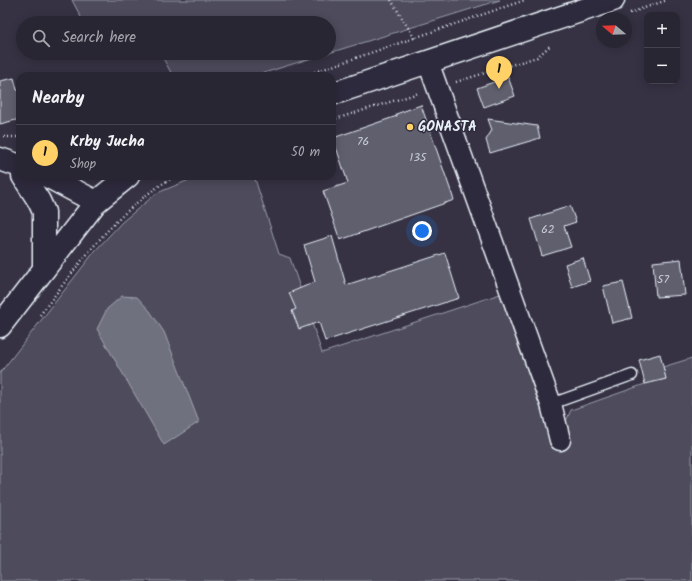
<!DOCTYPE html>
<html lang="en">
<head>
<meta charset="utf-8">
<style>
  body { margin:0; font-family:Kalam,sans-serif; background:#34323f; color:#f1f3f6 }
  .controls { position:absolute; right:12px; top:12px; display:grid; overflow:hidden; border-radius:8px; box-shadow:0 2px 10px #0003 }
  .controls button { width:36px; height:36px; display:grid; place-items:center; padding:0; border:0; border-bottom:1px solid #44434e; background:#282633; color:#f1f3f6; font:20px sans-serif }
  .compass { position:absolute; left:596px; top:12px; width:36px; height:36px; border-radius:50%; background:#282633; box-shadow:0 2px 10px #0003; rotate:289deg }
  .you { position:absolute; left:422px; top:231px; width:14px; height:14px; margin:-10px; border:3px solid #fff; border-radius:50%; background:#1a73e8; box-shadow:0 0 0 6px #1a73e833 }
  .badge { display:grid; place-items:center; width:26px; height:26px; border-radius:50%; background:#ffd166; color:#111; font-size:13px; font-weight:700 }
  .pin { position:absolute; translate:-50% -33px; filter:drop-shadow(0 1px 2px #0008) }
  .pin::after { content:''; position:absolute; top:21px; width:14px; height:12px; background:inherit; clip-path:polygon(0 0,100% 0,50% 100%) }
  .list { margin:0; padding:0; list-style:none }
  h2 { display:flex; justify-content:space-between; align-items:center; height:52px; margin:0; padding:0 16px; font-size:17px }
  h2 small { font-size:13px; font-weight:400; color:#a5a5ac }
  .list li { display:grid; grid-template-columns:26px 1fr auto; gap:12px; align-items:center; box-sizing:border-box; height:56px; padding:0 16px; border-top:1px solid #44434e }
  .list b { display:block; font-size:15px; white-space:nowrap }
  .list p { margin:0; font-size:13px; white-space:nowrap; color:#a5a5ac }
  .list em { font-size:13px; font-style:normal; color:#a5a5ac }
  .icon { flex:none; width:22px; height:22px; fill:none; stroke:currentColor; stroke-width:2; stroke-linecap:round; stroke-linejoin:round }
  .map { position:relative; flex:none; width:692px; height:581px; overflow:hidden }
  .search { position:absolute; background:#282633; box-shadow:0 2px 10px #0003; left:16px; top:16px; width:320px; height:44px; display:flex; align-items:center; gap:10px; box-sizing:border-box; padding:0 14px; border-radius:22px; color:#a5a5ac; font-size:15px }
  .panel { position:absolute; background:#282633; box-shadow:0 2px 10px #0003; left:16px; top:72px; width:320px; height:108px; border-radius:12px }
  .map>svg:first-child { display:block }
</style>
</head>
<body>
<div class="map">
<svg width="692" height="581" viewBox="0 0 692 581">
  <rect width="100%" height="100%" fill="#363244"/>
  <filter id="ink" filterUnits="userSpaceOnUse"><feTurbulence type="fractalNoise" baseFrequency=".025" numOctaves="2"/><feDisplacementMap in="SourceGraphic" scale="8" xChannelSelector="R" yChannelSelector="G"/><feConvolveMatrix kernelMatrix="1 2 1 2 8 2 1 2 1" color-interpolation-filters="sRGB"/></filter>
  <g filter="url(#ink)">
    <!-- green -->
    <g fill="#4d4b5c" stroke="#9a9eaa">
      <path d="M72,0H500L329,53V23H116L114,17L95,23H84Z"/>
      <path d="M160,53H328L254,76H173Z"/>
      <path d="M199,176H254L279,254L290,258L322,353L500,294L553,443L568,441L566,421L571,410L645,384L666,379L663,367L692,358V581H0V373L95,251L122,222L157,193Z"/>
    </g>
    <!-- water -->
    <path fill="#70717f" stroke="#a0a4af" d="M122,296L137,297L150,311L164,332L199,422L164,445L97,329L107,309Z"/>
    <!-- building -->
    <g fill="#605e6e" stroke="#e8f1f8">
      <path d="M508,77L515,96L484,107L477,88Z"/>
      <path d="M14,78L17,90H20V119L0,124V81Z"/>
      <path d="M421,105L454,200L340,240L323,191L348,183L333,138L397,116L396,114Z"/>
      <path d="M488,119L537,126L540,138L490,153L486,140L492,130Z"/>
      <path d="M570,206L576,222L564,226L571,247L542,256L531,219Z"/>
      <path d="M332,236L346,285L445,253L459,298L325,341L319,322L299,329L292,311L296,309L289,293L315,282L304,245Z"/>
      <path d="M583,258L590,281L572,287L565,264Z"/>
      <path d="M681,259L685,295L656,297L653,262Z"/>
      <path d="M623,282L632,318L612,323L603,286Z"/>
      <path d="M660,354L666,379L645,384L639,360Z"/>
    </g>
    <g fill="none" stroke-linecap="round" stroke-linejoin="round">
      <defs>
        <path id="lane" d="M551,404L632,375"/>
        <path id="street" d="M428,62L551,404L560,440"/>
        <g id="secondary">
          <path d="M332,94L613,0"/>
          <path d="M0,159L20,166"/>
          <path d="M23,176L39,201L44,212V269"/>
          <path d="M47,176L96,202"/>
          <path d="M0,326L96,202L128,176"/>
        </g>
      </defs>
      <!-- lane casing -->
      <use href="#lane" stroke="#e8f1f8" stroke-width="13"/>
      <!-- street casing -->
      <use href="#street" stroke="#e8f1f8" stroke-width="23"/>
      <!-- secondary casing -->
      <use href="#secondary" stroke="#e8f1f8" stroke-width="25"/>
      <!-- path -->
      <g stroke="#e8f1f8" stroke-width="2.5" stroke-dasharray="1 3" stroke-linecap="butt">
        <path d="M391,0L415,39"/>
        <path d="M630,13L667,0"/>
        <path d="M303,76L525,0"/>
        <path d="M456,82L537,57L551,45"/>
        <path d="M332,120L419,93"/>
        <path d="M4,137H20"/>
        <path d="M40,315C78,265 119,206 176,176"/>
      </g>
      <!-- lane -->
      <use href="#lane" stroke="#2f2a3d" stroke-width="10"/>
      <!-- street -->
      <use href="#street" stroke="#2f2a3d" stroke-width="20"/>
      <!-- secondary -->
      <use href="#secondary" stroke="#2f2a3d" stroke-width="22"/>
    </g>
  </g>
  <!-- markers -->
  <circle fill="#ffd166" stroke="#2f2a3d" stroke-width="1.5" cx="410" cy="127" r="4"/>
  <g text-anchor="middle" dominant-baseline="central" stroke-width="3" stroke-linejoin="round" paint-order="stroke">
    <!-- number labels -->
    <g font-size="12" fill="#c6ccd6">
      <text x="363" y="141">76</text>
      <text x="418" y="157">135</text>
      <text x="548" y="229">62</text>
      <text x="663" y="279">57</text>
    </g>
    <!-- poi labels -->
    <g font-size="14" font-weight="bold" fill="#e8f1f8" stroke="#2f2a3d" text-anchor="start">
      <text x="418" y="127">GONASTA</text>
    </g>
  </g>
</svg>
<div class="controls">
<button>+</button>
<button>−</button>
</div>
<svg class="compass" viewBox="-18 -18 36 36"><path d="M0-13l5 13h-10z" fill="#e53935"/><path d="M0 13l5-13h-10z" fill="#a5a5ac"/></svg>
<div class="you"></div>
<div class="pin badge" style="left:499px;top:89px">1</div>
<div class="search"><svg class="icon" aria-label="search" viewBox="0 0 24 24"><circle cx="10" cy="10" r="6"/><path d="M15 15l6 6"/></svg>Search here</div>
<section class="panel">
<h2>Nearby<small></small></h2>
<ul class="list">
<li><span class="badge">1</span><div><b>Krby Jucha</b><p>Shop</p></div><em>50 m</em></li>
</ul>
</section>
</div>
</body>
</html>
